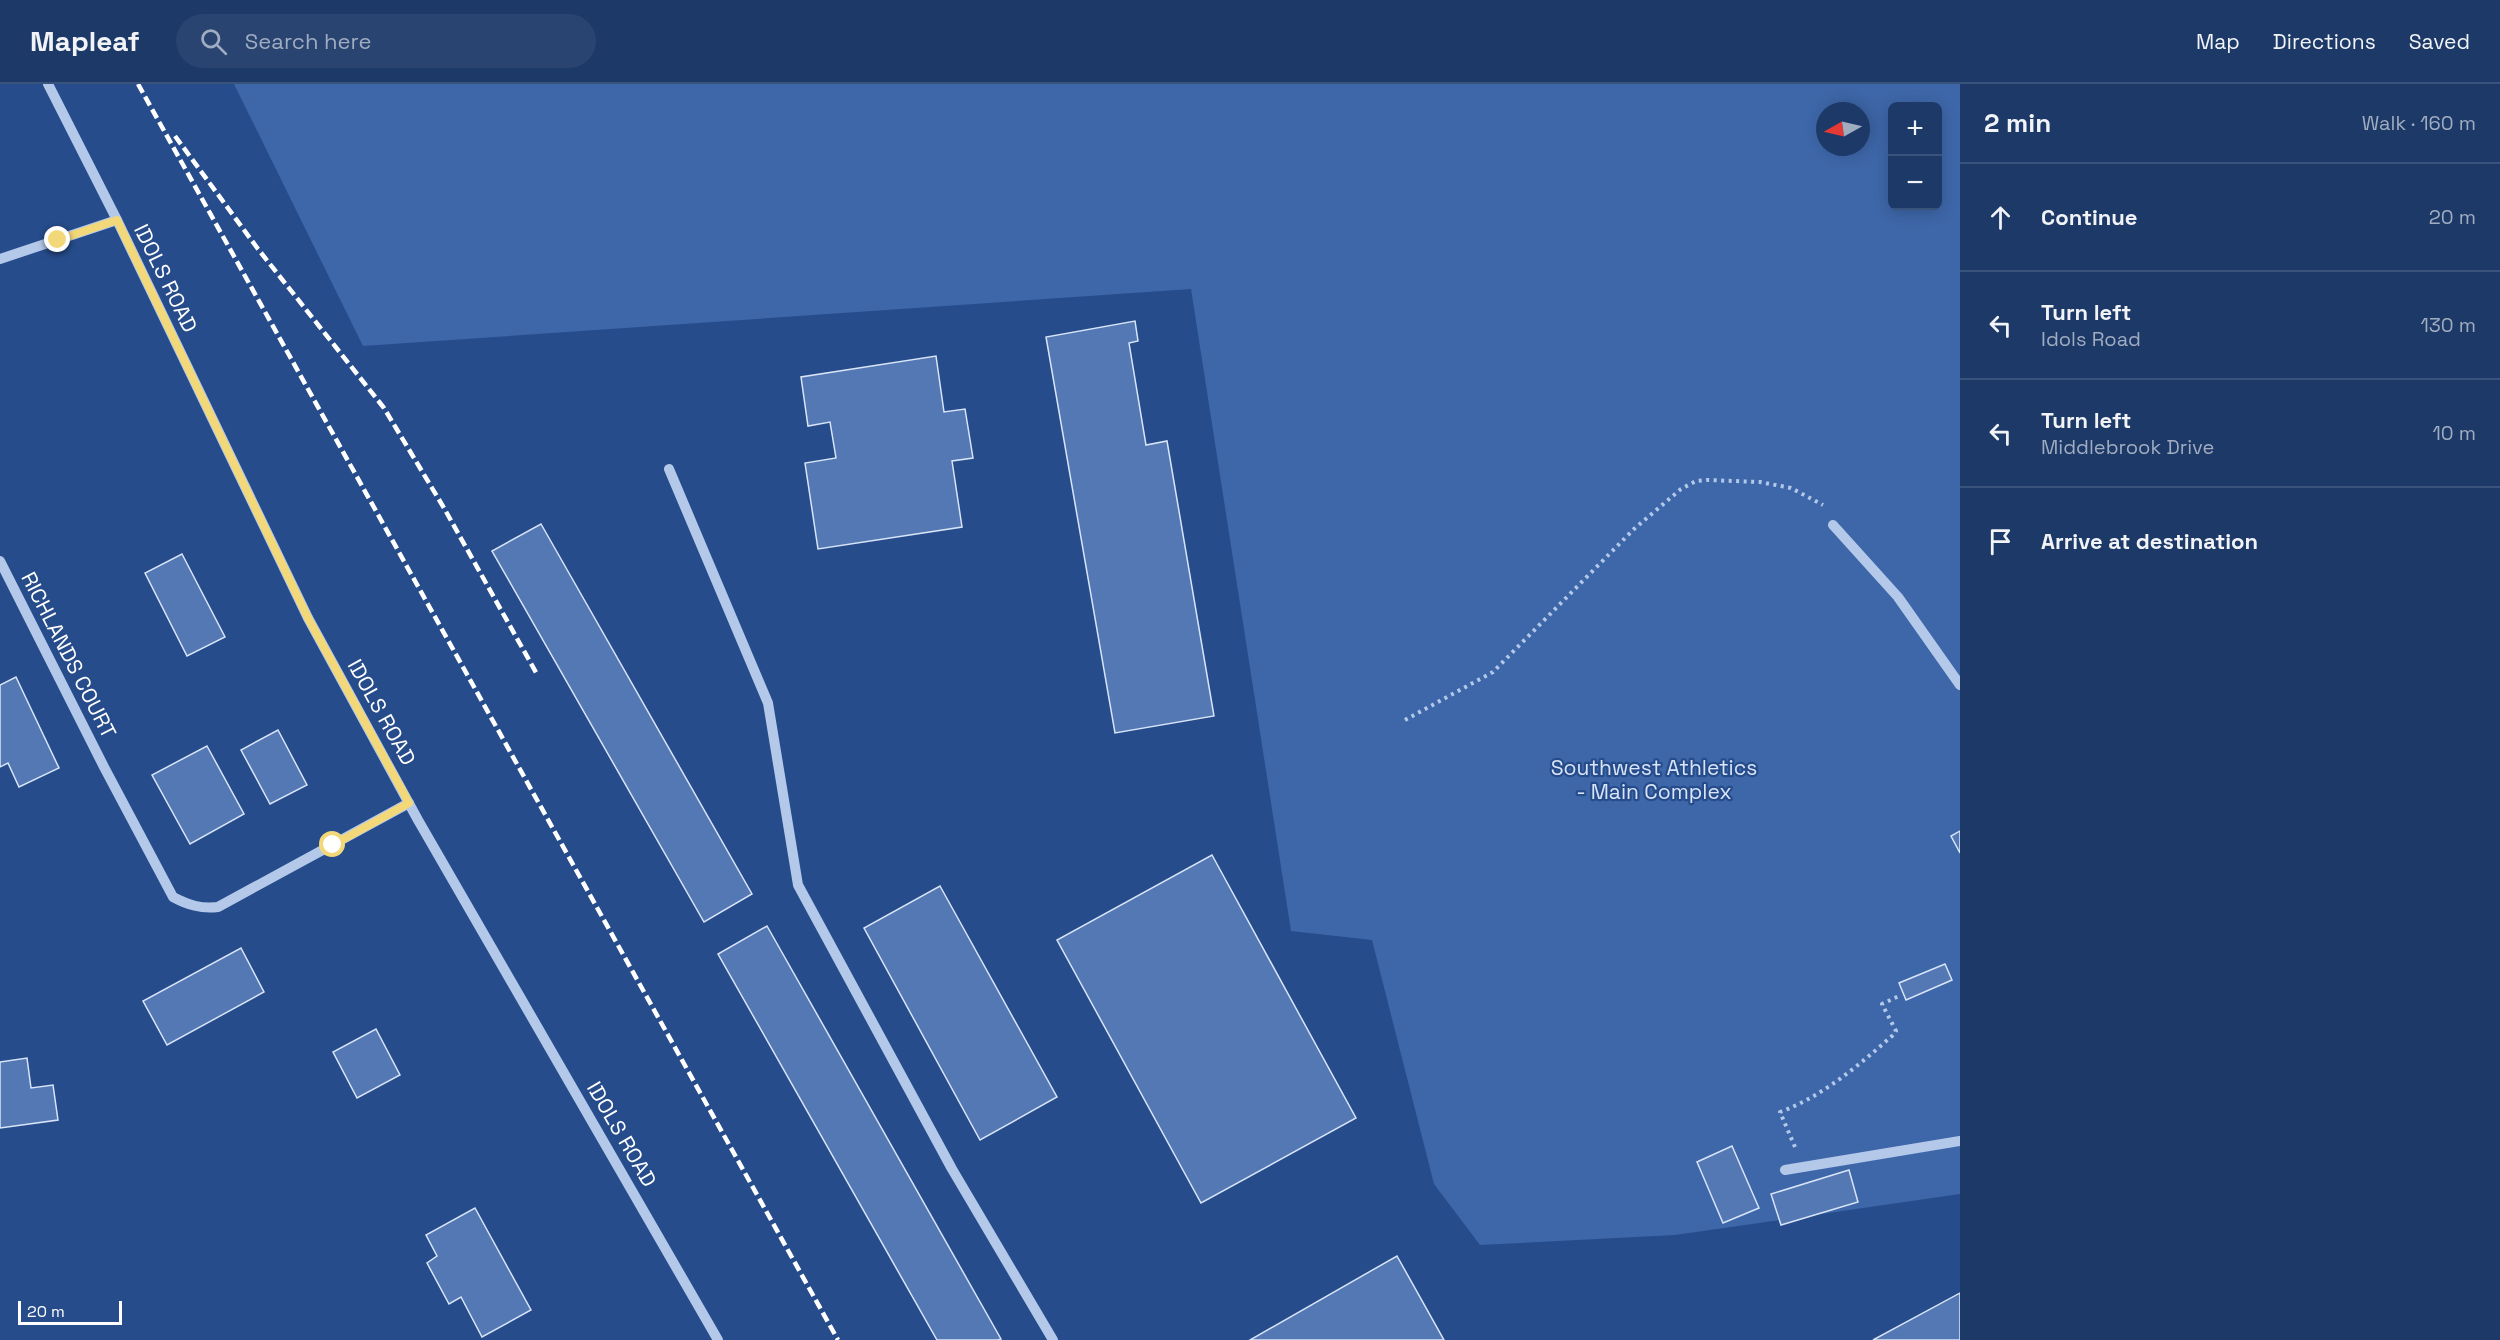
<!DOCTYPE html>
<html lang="en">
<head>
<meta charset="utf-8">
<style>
  body { margin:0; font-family:"Space Grotesk",sans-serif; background:#294471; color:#f1f3f6 }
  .controls { position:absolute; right:18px; top:18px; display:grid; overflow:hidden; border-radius:9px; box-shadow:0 3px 15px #0003 }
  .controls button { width:54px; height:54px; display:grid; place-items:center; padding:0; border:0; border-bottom:2px solid #3a537c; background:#1c3968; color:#f1f3f6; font:30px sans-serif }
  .compass { position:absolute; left:1816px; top:18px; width:54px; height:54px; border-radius:50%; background:#1c3968; box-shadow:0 3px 15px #0003; rotate:262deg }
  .scale { position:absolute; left:18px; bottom:15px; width:104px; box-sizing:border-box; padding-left:6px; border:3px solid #fff; border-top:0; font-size:16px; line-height:21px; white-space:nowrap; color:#fff; -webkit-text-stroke:4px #264c8b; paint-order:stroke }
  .stop { position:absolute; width:18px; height:18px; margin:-14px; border:4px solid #f3d879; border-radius:50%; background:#fff }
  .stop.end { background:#f3d879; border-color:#fff; box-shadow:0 2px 6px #0008 }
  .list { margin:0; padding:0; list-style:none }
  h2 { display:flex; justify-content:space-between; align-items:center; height:78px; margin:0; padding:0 24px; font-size:26px }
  h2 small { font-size:20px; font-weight:400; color:#a0acc0 }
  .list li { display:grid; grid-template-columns:39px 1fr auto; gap:18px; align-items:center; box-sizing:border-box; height:108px; padding:0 24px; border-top:2px solid #3a537c }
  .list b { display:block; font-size:22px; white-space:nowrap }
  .list p { margin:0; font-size:20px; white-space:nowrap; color:#a0acc0 }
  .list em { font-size:20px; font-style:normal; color:#a0acc0 }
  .icon { flex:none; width:33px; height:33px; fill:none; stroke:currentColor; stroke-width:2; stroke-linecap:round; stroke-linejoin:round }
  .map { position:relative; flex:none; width:1960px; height:1256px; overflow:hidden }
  header { display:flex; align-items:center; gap:36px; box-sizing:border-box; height:84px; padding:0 30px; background:#1c3968; border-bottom:2px solid #3a537c }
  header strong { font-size:28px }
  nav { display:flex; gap:33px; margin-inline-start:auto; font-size:21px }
  .search { width:420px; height:54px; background:#294471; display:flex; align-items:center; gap:15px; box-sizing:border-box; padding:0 21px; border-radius:33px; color:#a0acc0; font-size:22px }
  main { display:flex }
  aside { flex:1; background:#1c3968 }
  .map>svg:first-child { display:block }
</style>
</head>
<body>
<header>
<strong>Mapleaf</strong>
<div class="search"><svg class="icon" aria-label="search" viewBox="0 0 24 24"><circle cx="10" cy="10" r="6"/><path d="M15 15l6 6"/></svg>Search here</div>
<nav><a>Map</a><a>Directions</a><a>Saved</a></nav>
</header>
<main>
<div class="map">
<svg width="1960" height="1256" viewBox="0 0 1960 1256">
  <rect width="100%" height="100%" fill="#264c8b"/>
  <!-- green -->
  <path fill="#3e67a9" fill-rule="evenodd" d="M234,0H1960V1110L1675,1151L1480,1161L1434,1100L1372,856L1291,847L1191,205L363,262ZM1892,22H1938V122H1892ZM1825,27H1861V63H1825Z"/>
  <!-- building -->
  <g fill="#5378b3" stroke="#d8e4f8" stroke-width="1.5">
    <path d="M1135,237L1138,257L1129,259L1146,361L1167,357L1214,632L1115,649L1046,253Z"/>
    <path d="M936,272L944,328L965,325L973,374L952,377L962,443L818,465L805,379L836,374L830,338L808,342L801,293Z"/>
    <path d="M541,440L752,810L704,838L492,467Z"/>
    <path d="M182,470L225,553L187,572L145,489Z"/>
    <path d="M16,593L59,684L19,703L8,679L0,683V601Z"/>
    <path d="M278,646L307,701L270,720L241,666Z"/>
    <path d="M207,662L244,730L190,760L152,691Z"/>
    <path d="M1960,747V769L1951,752Z"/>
    <path d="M1212,771L1356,1034L1201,1119L1057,856Z"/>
    <path d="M940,802L1057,1013L980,1056L864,844Z"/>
    <path d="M767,842L1001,1255L998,1256H937L718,870Z"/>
    <path d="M241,864L264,908L167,961L143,917Z"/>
    <path d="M1945,880L1952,896L1906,916L1899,899Z"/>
    <path d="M376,945L400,991L357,1014L333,968Z"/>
    <path d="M27,974L31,1004L53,1001L58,1036L0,1044V978Z"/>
    <path d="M1732,1062L1759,1124L1723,1139L1697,1078Z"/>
    <path d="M1849,1086L1858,1118L1781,1141L1771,1110Z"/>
    <path d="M475,1124L531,1226L482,1253L461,1213L449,1220L427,1179L437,1172L426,1151Z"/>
    <path d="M1397,1172L1444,1256H1250Z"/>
    <path d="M1960,1209V1256H1873Z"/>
  </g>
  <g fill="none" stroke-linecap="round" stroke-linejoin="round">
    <!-- path -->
    <g stroke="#b4c9ea" stroke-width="4" stroke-dasharray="3 4.5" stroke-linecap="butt">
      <path d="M1405,636L1493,588L1634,445L1681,405L1696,397L1707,396L1760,398L1791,404L1823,421"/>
      <path d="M1795,1063L1780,1028C1823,1012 1858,982 1892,952L1896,947L1882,920L1901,911"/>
    </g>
    <!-- minor -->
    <g stroke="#b4c9ea" stroke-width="10">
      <path d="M48,0L117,136L308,534L418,736L718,1256"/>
      <path d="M0,175L117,136"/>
      <path d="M669,385L768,619L798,801L952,1085L1053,1256"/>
      <path d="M1833,441L1898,513L1960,601"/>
      <path d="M0,477L104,683L173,813C188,821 201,825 218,823L409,719"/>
      <path d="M1785,1086L1960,1057"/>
    </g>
    <!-- rail -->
    <g stroke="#fff" stroke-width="4.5" stroke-dasharray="10 4.5" stroke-linecap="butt">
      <path d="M138,0L838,1256"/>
      <path d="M175,52L258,165L384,324L444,424L538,592"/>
    </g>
  </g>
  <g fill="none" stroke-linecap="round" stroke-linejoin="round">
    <!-- route -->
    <path stroke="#f3d879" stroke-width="8" d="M58,156L117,136L308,534L409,719L333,761"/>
  </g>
  <g text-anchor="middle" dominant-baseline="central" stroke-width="4.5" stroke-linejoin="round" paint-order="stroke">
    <!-- street labels -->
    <g font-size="21" fill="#fff" stroke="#264c8b">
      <text transform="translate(166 194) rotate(64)">IDOLS ROAD</text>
      <text transform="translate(69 571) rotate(63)">RICHLANDS COURT</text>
      <text transform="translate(382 628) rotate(61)">IDOLS ROAD</text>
      <text transform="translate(622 1050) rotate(60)">IDOLS ROAD</text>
    </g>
    <!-- park labels -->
    <g font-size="21" fill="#d8e4f8" stroke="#264c8b">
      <text x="1654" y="683">Southwest Athletics<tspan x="1654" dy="24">- Main Complex</tspan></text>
    </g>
  </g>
</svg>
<div class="controls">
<button>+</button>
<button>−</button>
</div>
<svg class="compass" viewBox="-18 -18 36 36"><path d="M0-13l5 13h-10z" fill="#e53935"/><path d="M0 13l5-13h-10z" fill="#a0acc0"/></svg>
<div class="scale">20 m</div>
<div class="stop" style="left:333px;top:761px"></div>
<div class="stop end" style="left:58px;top:156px"></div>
</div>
<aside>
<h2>2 min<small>Walk · 160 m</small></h2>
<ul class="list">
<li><svg class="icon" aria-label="ahead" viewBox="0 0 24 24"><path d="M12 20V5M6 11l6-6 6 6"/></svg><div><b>Continue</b></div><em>20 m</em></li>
<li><svg class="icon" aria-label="left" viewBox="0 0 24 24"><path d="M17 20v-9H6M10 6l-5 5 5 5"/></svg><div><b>Turn left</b><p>Idols Road</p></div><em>130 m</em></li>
<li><svg class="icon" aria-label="left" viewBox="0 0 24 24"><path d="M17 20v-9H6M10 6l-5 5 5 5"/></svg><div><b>Turn left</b><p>Middlebrook Drive</p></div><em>10 m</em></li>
<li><svg class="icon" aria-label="arrive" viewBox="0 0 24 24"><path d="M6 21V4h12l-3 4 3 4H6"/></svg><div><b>Arrive at destination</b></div></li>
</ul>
</aside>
</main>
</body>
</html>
